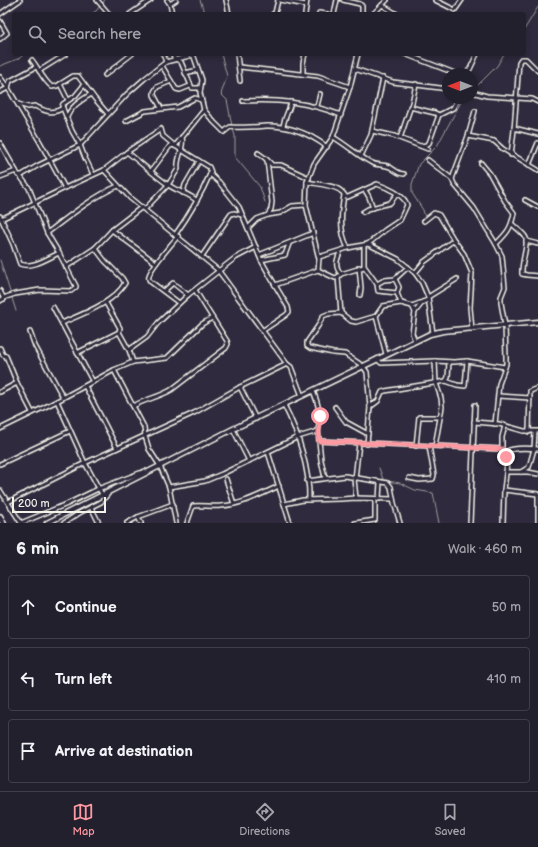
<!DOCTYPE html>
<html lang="en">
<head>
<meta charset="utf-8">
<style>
  body { margin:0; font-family:"Balsamiq Sans",sans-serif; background:#2f2d3a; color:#f1f3f6 }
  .compass { position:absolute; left:442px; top:68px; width:36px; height:36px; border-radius:50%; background:#23202e; box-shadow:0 2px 6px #0003; rotate:270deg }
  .scale { position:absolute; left:12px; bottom:10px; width:94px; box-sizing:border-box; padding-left:4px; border:2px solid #f4f1e8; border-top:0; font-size:11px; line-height:14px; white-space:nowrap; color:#f4f1e8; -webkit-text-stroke:3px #2f2a3d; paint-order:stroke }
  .stop { position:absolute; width:12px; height:12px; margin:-9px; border:3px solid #ff9aa2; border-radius:50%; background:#fff }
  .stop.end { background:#ff9aa2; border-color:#fff; box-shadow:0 1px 4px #0008 }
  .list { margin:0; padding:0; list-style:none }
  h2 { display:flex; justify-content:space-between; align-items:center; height:52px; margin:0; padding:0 16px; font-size:17px }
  h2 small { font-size:13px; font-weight:400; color:#a3a3aa }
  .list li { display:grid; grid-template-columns:26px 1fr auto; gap:12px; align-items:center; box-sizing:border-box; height:64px; margin:0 8px 8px; padding:0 8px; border:1px solid #403e4a; border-radius:4px }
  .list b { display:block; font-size:15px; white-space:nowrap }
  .list em { font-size:13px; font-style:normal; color:#a3a3aa }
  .icon { flex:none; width:22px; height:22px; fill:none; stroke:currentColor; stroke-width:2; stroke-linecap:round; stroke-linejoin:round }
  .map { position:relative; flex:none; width:538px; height:523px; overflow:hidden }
  .search { position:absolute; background:#23202e; box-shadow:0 2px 6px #0003; left:12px; right:12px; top:12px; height:44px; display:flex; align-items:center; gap:10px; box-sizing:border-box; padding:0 14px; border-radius:4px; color:#a3a3aa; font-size:15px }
  .sheet { height:268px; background:#23202e }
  nav { display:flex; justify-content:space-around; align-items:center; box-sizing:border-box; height:56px; border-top:1px solid #403e4a; background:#23202e; font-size:11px; color:#a3a3aa }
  nav a { display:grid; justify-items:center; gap:2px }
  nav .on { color:#ff9aa2 }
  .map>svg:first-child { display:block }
</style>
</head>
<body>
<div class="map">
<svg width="538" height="523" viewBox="0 0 538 523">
  <rect width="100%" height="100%" fill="#2f2a3d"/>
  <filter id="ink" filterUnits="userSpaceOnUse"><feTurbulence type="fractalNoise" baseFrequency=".025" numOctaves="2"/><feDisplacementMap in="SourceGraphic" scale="8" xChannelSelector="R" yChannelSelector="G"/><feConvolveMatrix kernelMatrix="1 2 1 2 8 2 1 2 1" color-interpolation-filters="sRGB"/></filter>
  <g filter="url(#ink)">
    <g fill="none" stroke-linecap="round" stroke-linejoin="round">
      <!-- stream -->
      <g stroke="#a19ea0" stroke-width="1">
        <path d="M200,0L205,14"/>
        <path d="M91,14L96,11L105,0"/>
        <path d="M524,30L538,7"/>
        <path d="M221,54L227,76L221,94L227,100L232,126"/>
        <path d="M0,66L20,58L24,54"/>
        <path d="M472,91L497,66L504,54"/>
        <path d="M233,129L235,136V157L260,187L265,202"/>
        <path d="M425,217L423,210L412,193V184L419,164L437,146L461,102L465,98"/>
        <path d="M0,260L16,311"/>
        <path d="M379,468L383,479L387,481L400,483L415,490L433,493L439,523"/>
      </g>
      <defs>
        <g id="street">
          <path d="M97,0L109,14"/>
          <path d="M167,0L170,4L172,14"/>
          <path d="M226,0L229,14"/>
          <path d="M280,0L306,5"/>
          <path d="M343,0L360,4L362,6V14"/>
          <path d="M435,0L455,10L462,0"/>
          <path d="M170,4L176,0"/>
          <path d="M382,5L397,14"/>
          <path d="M319,13L327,14"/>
          <path d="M0,14L20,0"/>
          <path d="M130,14L151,0"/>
          <path d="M273,14L275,13L278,0"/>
          <path d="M305,14L307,0"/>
          <path d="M334,14L337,0"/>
          <path d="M373,14L387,0"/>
          <path d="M0,21L7,33L0,39"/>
          <path d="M163,54L166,62"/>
          <path d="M173,54L174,58L181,62L192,88H200"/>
          <path d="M193,54L202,80L200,93L204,110L214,122L224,132L230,127C243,128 255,127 268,126C291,126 309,133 327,147"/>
          <path d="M237,54L240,81"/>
          <path d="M405,54L457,74"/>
          <path d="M32,60C39,69 43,80 52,87L57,86L73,76H78L95,99L108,114"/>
          <path d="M162,66L176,89L180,90L190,86"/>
          <path d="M240,67L318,76L350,87"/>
          <path d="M355,69L393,82L448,89"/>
          <path d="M39,71L66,54"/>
          <path d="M185,73L198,70"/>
          <path d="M303,74V63L305,54"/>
          <path d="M465,74L470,69L477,54"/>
          <path d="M105,75L132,54"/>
          <path d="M0,77L8,88"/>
          <path d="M60,84L68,100"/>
          <path d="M84,85L75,96L63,104L62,106L72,131L80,145L85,158L93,174"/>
          <path d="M8,88L10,81L36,67"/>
          <path d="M0,92L8,88L40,142L65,188L104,170L130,198L218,270L287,364L291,367L302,396"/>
          <path d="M472,92L487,96L532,99L538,102"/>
          <path d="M243,101C279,99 307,102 341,115"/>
          <path d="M18,104L28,107L35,106C45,111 52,115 63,108"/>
          <path d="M317,106L320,94"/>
          <path d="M410,107L435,113L439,115"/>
          <path d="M161,108L154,95V92L157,87L171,81"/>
          <path d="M67,117C71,106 81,101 91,94"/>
          <path d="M126,121L145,111L178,107L195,98L201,100"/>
          <path d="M283,127C284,118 289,111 291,102"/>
          <path d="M514,128L538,134"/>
          <path d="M372,131L394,136L428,149"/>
          <path d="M468,136L494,141L503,149L538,170"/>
          <path d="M333,137C347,145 358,156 372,163C378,166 384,164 390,167C395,170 398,174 404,174"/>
          <path d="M400,138L412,103L416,84"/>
          <path d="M0,143L16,171L18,175H22L37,166L80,145L127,94L144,79L166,62L193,55"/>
          <path d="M175,146L204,110"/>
          <path d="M421,146L426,145L429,143L439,115L453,108L458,98"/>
          <path d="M127,152C141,163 155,176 170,186C179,192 190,194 197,201"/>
          <path d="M258,153C264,157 268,160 272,165H281L309,178"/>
          <path d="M511,155L514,130L519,62L521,59H526L538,71"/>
          <path d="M361,156L371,135L383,78"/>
          <path d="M267,160L272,202L271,209L268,215"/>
          <path d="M428,160L452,179L454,184L474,208L496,244L502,256L505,287L501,297V303L505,325L506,357V364L499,384L495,424"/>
          <path d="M481,163L490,174L505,201L514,213C511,229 507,233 496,244"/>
          <path d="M529,165L538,143"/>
          <path d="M104,170L127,152L161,129L163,136L175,146L209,167L211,172C201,195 190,214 175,235"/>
          <path d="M151,171L170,146L174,145"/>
          <path d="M210,174L219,182L239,207L261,260L275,285"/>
          <path d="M0,177L16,171"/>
          <path d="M452,179L468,136L475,111"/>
          <path d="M307,182C316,184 336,185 342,192C344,193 344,195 346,197H348L377,184C386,187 405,195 407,205L400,220L385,230L368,244"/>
          <path d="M365,190L369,197L373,208"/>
          <path d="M183,193L185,185L199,161"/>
          <path d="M344,195C341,213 339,231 348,248"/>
          <path d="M525,200L538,207"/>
          <path d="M145,209L168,185L178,169C176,158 185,148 182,137"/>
          <path d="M363,212L368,209L390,203L397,194"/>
          <path d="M0,216L13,244L20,264C32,269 48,258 59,253"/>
          <path d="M1,219L65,188"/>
          <path d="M424,221L434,213L439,215L454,240L464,254L472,273L470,308L472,329"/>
          <path d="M512,224C516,228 524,233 526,238C528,246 521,263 522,274L527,275L538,276"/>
          <path d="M248,228L257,219L268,215L280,213L292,206L306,205"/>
          <path d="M112,230L156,263"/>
          <path d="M47,233C68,217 94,196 118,186"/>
          <path d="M178,236C172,244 150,268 149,276C148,280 149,280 151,282L179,303"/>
          <path d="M526,241L538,244"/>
          <path d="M364,245V266L377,284L378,291L397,293"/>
          <path d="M340,252C337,260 334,266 341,274"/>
          <path d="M259,255L313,233"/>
          <path d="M202,256L231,214L234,213L242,215"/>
          <path d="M319,257L348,248L368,244L398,259L415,273L422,283L428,297L433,333"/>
          <path d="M261,260L285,255L289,244"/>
          <path d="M66,267L95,248L112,230L142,207"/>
          <path d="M359,267L361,288L360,295"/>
          <path d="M318,270L335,278L338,277"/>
          <path d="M415,273L424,262L454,240"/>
          <path d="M338,277L341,313"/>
          <path d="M338,277L341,274L364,267"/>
          <path d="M395,279L399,287L397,293L401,303"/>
          <path d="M377,284L384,280L395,279L408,267"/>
          <path d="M0,291L4,299"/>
          <path d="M164,291L173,283L188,295"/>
          <path d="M428,297L457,279"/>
          <path d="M0,301L6,297L15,294L40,290L71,291L76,287V286L59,253L47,233L29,188L20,176"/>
          <path d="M106,303L120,328L119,332L129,350L133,362"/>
          <path d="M412,306L415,312L412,333L415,341"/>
          <path d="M53,307L93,382"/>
          <path d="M415,312L423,302"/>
          <path d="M62,323C82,314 114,303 125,283L122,278L105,261L95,248"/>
          <path d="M262,331L286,315L289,312L288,307L275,285L318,270L319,259L306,205L307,182L314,164L333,137L350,87L358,54"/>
          <path d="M30,332L35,346L63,397"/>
          <path d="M0,348L3,355L6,356L17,383L32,412"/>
          <path d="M129,350L147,337L158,323L188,295L235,258L256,247"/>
          <path d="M77,353L119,332"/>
          <path d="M386,354L376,316L383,306L401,303L412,306L428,300"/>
          <path d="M377,359L381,363L435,361L454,362L467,361L505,367"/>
          <path d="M114,370L144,427L145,436L149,449L160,466L169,487L205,481L222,474L298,437L318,431L319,441L502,449C510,460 505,478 504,490L538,494"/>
          <path d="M446,381L448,377L449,362"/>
          <path d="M85,386L117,448"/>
          <path d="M240,387L256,419"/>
          <path d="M313,391C319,405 321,416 318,431"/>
          <path d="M0,392L17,383"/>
          <path d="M499,396L530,398"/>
          <path d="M57,401L85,463L103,496"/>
          <path d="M284,405C298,432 310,470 309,500"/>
          <path d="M133,406C146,399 159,397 171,390L226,348L228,344L227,341L195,290"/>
          <path d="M335,407L346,422L368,434"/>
          <path d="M370,407L378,401L382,392L385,391L446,381L457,385L465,386L467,361"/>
          <path d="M474,422L499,424L524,431H538"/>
          <path d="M0,429L57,401L114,370L133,362L167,358L202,324L212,318"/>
          <path d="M233,429L249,461"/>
          <path d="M529,432L530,391L538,388"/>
          <path d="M319,441L321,460L325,478"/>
          <path d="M367,444L370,407L367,372L363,366L345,354L333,353L310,348L307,346V342L318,326L323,316L328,314L341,313L351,321L356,322L376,316"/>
          <path d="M416,446L419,417H440"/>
          <path d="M435,446L442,407L441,398L436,383L435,361"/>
          <path d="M502,449V437L505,426"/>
          <path d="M268,452L290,523"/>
          <path d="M505,452C513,447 528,448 538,449"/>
          <path d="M0,464L70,431"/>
          <path d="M506,472H528L538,474"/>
          <path d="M521,472L529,467L534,449L535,432"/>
          <path d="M409,478L419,480L433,479L434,475L429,446"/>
          <path d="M226,479L234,504"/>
          <path d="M354,479L356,498"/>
          <path d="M355,479L359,443"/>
          <path d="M307,481L345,476L388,483L391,487L394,503L400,523"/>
          <path d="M169,487L176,523"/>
          <path d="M0,490L21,523"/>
          <path d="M538,494V523"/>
          <path d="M379,499L380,482"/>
          <path d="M8,502L85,463L194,413L240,387L287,364"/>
          <path d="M284,504L303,500L341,499L356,498L393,499"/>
          <path d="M91,507L99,523"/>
          <path d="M138,517L141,523"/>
          <path d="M21,523L67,504L98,489L145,471"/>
          <path d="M64,523L81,512L101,502L108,494"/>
          <path d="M127,523L138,517L173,504"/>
          <path d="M187,523L193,506C202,505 212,507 221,506C242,505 261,494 279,486"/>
          <path d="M355,523L375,520V499"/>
          <path d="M470,523L475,405"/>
          <path d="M503,523L504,490"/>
        </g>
        <path id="secondary" d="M47,523L233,429L430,334L443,331L538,322"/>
        <path id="highway" d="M0,517L3,523"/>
      </defs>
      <!-- street casing -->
      <use href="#street" stroke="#f4f1e8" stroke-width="6"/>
      <!-- secondary casing -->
      <use href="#secondary" stroke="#f4f1e8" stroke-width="7"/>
      <!-- highway casing -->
      <use href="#highway" stroke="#f4f1e8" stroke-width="8"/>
      <!-- street -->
      <use href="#street" stroke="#2f2a3d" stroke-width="3"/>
      <!-- secondary -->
      <use href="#secondary" stroke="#2f2a3d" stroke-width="4"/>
      <!-- highway -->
      <use href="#highway" stroke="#2f2a3d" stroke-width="5"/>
    </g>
  </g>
  <g fill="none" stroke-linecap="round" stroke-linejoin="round" filter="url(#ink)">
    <!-- route -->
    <path stroke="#ff9aa2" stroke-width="5" d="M320,416C320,425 318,433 319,441L502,449L506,457"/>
  </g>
</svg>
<svg class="compass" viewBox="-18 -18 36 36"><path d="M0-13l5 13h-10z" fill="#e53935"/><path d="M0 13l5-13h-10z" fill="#a3a3aa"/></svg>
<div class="scale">200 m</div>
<div class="stop" style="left:320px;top:416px"></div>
<div class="stop end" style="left:506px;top:457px"></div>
<div class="search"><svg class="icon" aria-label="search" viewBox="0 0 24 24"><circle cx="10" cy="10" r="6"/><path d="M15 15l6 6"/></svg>Search here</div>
</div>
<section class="sheet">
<h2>6 min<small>Walk · 460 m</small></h2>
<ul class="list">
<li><svg class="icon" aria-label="ahead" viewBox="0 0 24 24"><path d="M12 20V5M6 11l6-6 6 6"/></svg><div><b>Continue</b></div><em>50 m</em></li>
<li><svg class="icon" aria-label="left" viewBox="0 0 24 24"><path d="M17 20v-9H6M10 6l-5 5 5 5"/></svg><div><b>Turn left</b></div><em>410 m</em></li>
<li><svg class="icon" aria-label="arrive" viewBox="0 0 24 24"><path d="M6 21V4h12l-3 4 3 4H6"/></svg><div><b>Arrive at destination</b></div></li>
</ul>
</section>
<nav>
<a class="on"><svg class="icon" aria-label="map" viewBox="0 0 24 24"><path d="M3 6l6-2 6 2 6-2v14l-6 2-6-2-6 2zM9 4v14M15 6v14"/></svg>Map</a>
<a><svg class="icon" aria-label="directions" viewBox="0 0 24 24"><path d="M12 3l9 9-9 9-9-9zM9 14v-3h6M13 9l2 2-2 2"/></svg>Directions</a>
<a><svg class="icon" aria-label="saved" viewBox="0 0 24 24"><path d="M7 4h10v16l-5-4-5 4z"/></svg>Saved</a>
</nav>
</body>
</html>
